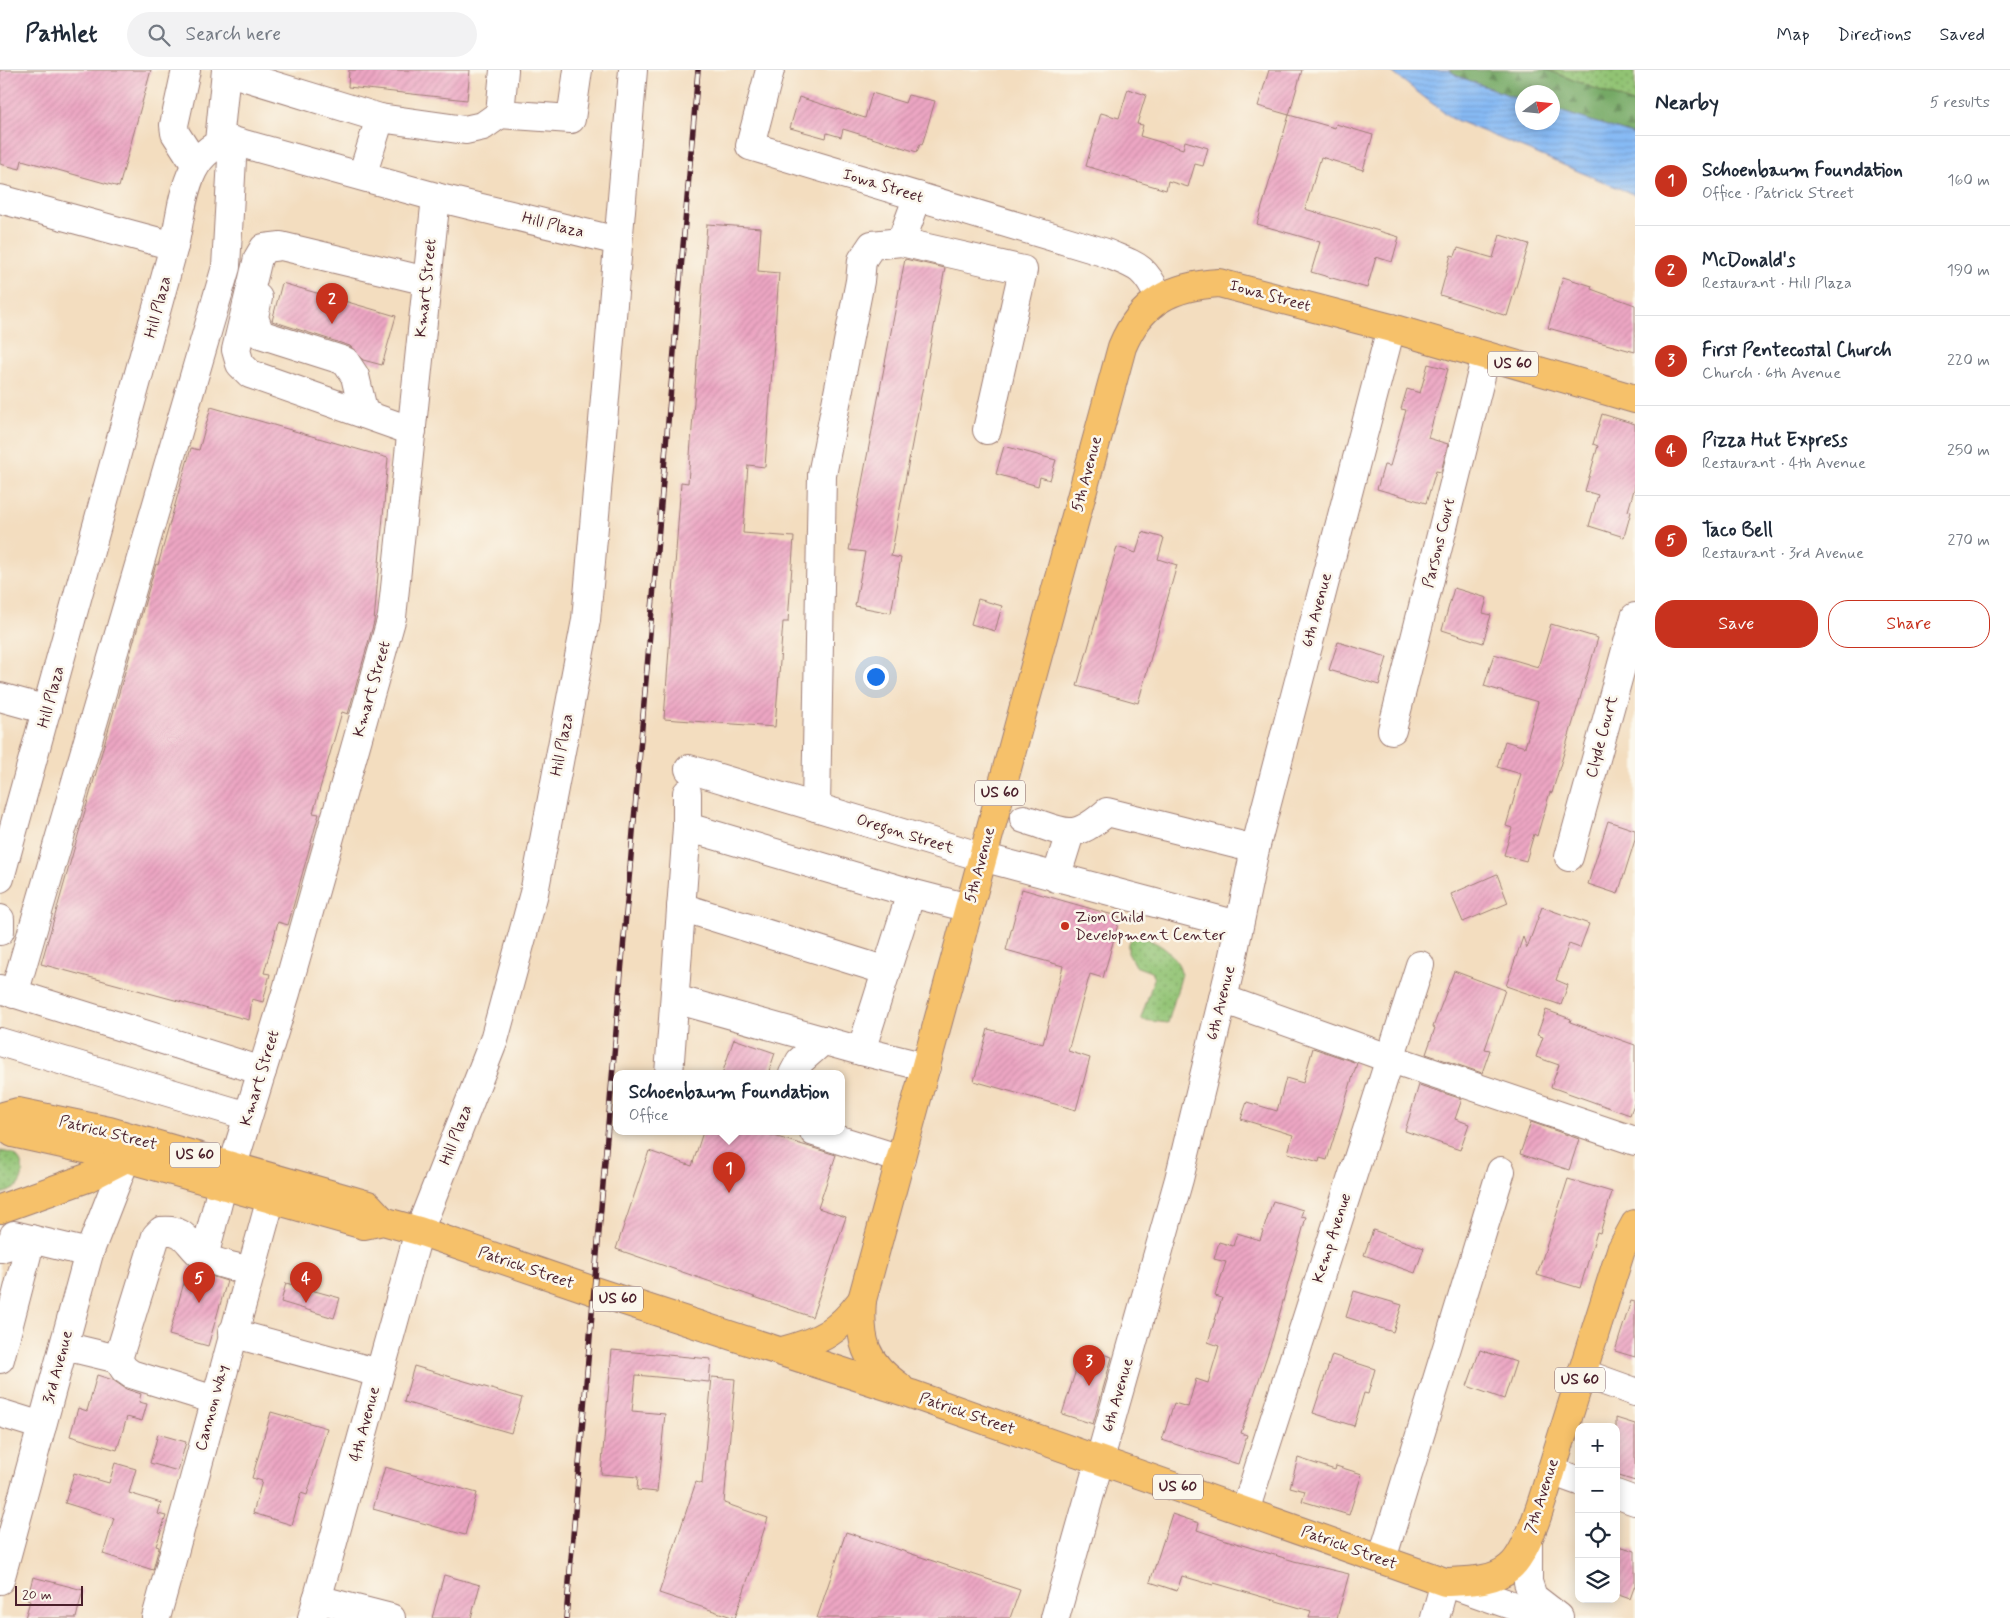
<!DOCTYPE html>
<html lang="en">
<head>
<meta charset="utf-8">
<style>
  body { margin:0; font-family:Mynerve,sans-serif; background:#f2f2f3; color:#1f2937 }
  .controls { position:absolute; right:15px; bottom:15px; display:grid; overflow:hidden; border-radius:10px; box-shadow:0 2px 12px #0003 }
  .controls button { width:45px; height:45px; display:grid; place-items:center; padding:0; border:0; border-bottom:1px solid #e0e1e3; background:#fff; color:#1f2937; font:25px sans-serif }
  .compass { position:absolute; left:1515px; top:15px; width:45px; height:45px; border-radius:50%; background:#fff; box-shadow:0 2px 12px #0003; rotate:75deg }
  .scale { position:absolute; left:15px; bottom:12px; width:68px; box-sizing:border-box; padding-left:5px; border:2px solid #4a1f2b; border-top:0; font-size:14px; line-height:18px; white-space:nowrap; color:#4a1f2b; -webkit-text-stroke:4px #fbf7ec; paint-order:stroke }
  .you { position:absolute; left:875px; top:606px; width:18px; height:18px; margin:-12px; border:4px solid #fff; border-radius:50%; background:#1a73e8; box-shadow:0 0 0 8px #1a73e833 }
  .badge { display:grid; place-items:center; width:32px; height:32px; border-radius:50%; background:#c8321e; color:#fff; font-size:16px; font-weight:700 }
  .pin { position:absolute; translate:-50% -41px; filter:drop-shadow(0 1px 2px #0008) }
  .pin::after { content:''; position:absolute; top:26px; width:18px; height:15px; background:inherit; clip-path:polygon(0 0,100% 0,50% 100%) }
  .popup { position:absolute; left:613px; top:1000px; width:232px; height:65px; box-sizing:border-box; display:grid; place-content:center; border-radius:10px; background:#fff; filter:drop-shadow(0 1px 4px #0005); font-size:16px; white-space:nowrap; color:#747a83 }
  .popup b { font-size:19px; color:#1f2937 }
  .popup::after { content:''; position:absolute; left:50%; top:100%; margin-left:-10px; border:10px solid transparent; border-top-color:#fff }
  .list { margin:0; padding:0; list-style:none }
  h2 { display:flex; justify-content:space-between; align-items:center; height:65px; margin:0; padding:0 20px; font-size:21px }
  h2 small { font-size:16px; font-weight:400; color:#747a83 }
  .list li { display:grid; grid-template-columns:32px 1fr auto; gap:15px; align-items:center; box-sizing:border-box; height:90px; padding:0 20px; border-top:1px solid #e0e1e3 }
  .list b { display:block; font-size:19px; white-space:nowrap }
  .list p { margin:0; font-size:16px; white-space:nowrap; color:#747a83 }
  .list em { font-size:16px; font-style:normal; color:#747a83 }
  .actions { display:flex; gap:10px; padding:15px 20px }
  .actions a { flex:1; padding:11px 0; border:1px solid #c8321e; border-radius:20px; text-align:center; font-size:18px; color:#c8321e }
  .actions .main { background:#c8321e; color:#fff }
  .icon { flex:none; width:28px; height:28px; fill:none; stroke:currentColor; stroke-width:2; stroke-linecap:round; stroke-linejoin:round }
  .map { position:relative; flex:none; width:1635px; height:1548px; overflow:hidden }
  header { display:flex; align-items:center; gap:30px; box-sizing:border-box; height:70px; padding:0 25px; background:#fff; border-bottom:1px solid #e0e1e3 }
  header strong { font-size:24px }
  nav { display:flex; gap:28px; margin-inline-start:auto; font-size:18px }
  .search { width:350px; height:45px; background:#f2f2f3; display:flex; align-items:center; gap:12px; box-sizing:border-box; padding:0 18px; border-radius:28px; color:#747a83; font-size:19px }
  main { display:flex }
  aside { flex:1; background:#fff }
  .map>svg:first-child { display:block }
</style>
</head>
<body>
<header>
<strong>Pathlet</strong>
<div class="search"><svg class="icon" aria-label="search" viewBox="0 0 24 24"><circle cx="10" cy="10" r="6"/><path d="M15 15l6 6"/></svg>Search here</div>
<nav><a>Map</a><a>Directions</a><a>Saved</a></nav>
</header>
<main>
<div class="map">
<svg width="1635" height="1548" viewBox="0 0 1635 1548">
  <defs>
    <pattern id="grass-dots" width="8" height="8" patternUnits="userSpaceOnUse" patternTransform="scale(1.25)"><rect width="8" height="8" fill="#91c373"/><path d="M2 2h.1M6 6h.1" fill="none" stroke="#789e5f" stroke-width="1.8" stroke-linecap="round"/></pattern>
    <pattern id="forest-firs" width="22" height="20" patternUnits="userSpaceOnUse" patternTransform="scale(1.25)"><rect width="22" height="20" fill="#74a965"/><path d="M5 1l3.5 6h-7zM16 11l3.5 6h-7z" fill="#618953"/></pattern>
    <pattern id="water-rules" width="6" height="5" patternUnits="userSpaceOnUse" patternTransform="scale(1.25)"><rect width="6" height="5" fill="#86baf4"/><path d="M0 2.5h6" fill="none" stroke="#759fd1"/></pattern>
    <pattern id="building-hatch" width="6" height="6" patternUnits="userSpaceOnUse" patternTransform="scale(1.25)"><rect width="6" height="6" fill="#eca6c3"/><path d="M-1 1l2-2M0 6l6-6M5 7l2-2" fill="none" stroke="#cc8ea8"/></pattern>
  </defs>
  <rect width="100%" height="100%" fill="#fbf7ec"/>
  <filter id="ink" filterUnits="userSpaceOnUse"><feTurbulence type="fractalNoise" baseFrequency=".02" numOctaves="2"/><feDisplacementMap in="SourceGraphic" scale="10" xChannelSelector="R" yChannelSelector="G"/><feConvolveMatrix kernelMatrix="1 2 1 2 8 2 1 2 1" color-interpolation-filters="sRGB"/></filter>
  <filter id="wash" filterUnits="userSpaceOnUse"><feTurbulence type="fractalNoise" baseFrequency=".0096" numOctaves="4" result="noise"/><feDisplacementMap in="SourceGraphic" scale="20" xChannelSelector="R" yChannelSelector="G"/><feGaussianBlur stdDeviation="1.12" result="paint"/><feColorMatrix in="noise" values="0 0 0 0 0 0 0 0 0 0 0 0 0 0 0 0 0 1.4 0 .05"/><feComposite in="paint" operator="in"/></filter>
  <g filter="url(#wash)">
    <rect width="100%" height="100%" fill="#f3ddbf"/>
    <!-- grass -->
    <g fill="url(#grass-dots)" stroke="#6e714f">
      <path d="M1547,0H1635V34Z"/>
      <path d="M1135,866C1154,868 1182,886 1181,907L1168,953L1143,950L1141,948L1154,909L1151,902L1135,896L1128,883V873Z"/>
      <path d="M0,1081C4,1082 9,1082 12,1084C25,1089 26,1110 15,1118C11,1121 4,1123 0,1124Z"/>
    </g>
    <!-- forest -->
    <path fill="url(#forest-firs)" stroke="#5f6448" d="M1449,0H1547L1635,34V65L1553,39L1552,22H1522V30L1457,6Z"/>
    <!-- water -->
    <path fill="url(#water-rules)" stroke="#686c90" d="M1389,0H1449L1457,6L1522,30V52H1552L1553,39L1635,65V125L1451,48Z"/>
    <g id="blocks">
      <!-- building -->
      <g fill="url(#building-hatch)">
        <path d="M0,0H151L119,117L22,90L20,99L0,94Z"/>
        <path d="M349,0H470L467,30L348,17Z"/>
        <path d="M1269,0H1302L1289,45L1258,36Z"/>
        <path d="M1128,19L1146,25L1137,54L1143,55L1140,66L1183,79L1185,71L1208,78L1203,96L1195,94L1188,117L1168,111L1166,120L1086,96L1101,43L1119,48Z"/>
        <path d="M872,23L905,33L908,25L935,31L922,75L920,74L917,82L843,59L841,67L827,63L826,68L790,58L799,27L865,48Z"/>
        <path d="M1289,45L1335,58L1336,54L1373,65L1363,100L1321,87L1305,139L1399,167L1392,192L1376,187L1367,218L1311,202L1320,172L1257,154Z"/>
        <path d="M707,154L761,158L758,201L779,203L765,397L748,395L743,463L794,467L788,552H783L775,657L664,649L681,412L688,413Z"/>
        <path d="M1500,165L1529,174L1507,246L1440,225L1451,185L1455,186L1458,178L1493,188Z"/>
        <path d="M905,189L945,198L891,486L901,488L891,543L855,536L865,482L849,480Z"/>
        <path d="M1563,207L1592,216L1591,219L1635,235V282L1548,258Z"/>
        <path d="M282,213L396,246L382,295L363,290L350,276L272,251Z"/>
        <path d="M1428,294L1448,299L1428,368L1448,374L1441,402L1436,401L1426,433L1377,419L1384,395L1390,396L1406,340L1401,339L1407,319L1420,323Z"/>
        <path d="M211,337L388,388L374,552L348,644L342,642L313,743L319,744L288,855L278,852L264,903L270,904L263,932L252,929L249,950L41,894L156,494L158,495L191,378L199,380Z"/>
        <path d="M1602,344L1635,354V416L1628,441L1631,442L1624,467L1589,456L1598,425L1585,421L1598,376L1593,374Z"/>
        <path d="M1004,376L1056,390L1050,410L1040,407L1038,416L996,404Z"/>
        <path d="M1142,462L1164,468L1158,489L1177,495L1138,633L1077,616L1117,477L1136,483Z"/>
        <path d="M1454,518L1487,528L1483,543L1491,545L1483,573L1442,560Z"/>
        <path d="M978,529L1002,536L995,561L971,554Z"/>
        <path d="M1551,554L1598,568L1552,723L1550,722L1537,766L1534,764L1526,791L1504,785L1512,758L1506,756L1521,704L1497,697L1505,671L1525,677L1538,632L1484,616L1494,584L1538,597Z"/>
        <path d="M1338,572L1387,587L1379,615L1329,600Z"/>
        <path d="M1608,751L1635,760V770L1618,824L1588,814Z"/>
        <path d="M1497,804L1508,833L1463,852L1451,824Z"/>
        <path d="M1022,819L1120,847L1103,908L1090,904L1068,981L1090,988L1076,1040L974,1011L988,959L1043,974L1063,896L1006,880Z"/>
        <path d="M1542,837L1589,854L1580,878L1569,874L1556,910L1568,915L1561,935L1506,916L1523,867L1527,878Z"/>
        <path d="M1454,901L1505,920L1485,979L1490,980L1482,1003L1426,984L1435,958L1433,957Z"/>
        <path d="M1546,940L1571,949L1570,952L1635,975V1031L1630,1045L1551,1017L1559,995L1536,987L1543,967L1537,965Z"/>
        <path d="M734,969L775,983L768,1004H722Z"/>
        <path d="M1313,978L1357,993L1327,1090L1320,1088L1319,1092L1288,1083L1293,1065L1241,1049L1247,1032L1277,1041L1286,1008L1303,1013Z"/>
        <path d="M1419,1015L1462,1029L1455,1049L1469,1054L1460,1080L1405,1061Z"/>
        <path d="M1531,1052L1579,1069L1569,1100L1520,1084Z"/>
        <path d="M703,1062H761L836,1085L818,1138L846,1147L812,1247L616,1179L649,1081L692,1096Z"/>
        <path d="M1568,1109L1612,1122L1600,1163L1597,1162L1580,1218L1537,1205Z"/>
        <path d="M1273,1131L1303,1140L1301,1146L1306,1147L1273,1268L1241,1363L1247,1365L1238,1394L1162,1370L1174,1333L1188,1337L1196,1309L1208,1313L1219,1276L1208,1272L1222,1228L1215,1226L1226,1192L1214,1189L1219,1172L1233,1176L1237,1163L1260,1170Z"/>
        <path d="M1373,1160L1424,1178L1415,1203L1364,1185Z"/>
        <path d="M189,1195L201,1203L227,1211L208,1276L169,1265Z"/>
        <path d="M286,1213L340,1228L334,1248L281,1232Z"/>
        <path d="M1354,1221L1402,1235L1393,1262L1346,1247Z"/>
        <path d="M1631,1231L1635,1232V1287L1615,1281Z"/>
        <path d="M1083,1278L1112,1287L1093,1354L1062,1344Z"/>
        <path d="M612,1280L711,1289L709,1312L636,1305L632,1341L665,1344L657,1422L637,1420L638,1407L601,1404Z"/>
        <path d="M1480,1280L1516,1292L1504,1329L1467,1316Z"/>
        <path d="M1332,1285L1375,1299L1368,1324L1364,1323L1354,1356L1313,1343Z"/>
        <path d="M414,1296L522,1328L511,1363L404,1332Z"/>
        <path d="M97,1305L113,1310L126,1319L141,1324L139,1332L147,1334L142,1351L127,1347L117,1380L70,1366L78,1338L87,1341Z"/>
        <path d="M712,1307L735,1309L724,1433L768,1448L735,1548L659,1523L696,1412L702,1414Z"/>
        <path d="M271,1342L327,1358L307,1425L301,1423L292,1455L253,1443L262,1411L252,1408Z"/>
        <path d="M1616,1348L1635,1354V1411L1616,1405Z"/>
        <path d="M158,1364L186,1372L178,1401L150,1393Z"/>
        <path d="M1298,1388L1335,1400L1336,1396L1362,1404L1349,1445L1302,1431L1305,1421L1290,1417Z"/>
        <path d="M115,1393L136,1399L129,1423L161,1433L158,1444L166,1446L156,1476L159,1477L153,1500L103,1484L114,1448L65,1433L74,1403L109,1413Z"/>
        <path d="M385,1397L477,1423L465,1465L373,1439Z"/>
        <path d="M1172,1444L1199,1453L1197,1460L1226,1470L1294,1491L1349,1504L1337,1548H1309L1311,1541L1214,1513L1213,1515L1182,1506L1177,1521L1150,1512Z"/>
        <path d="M846,1462L1020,1520L1010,1548H817Z"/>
        <path d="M1616,1475L1635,1481V1515L1630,1529L1616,1524Z"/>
        <path d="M444,1505L480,1515L471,1548H432Z"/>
        <path d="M33,1507L83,1520L76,1548H25L30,1531L27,1530Z"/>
      </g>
    </g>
  </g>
  <g filter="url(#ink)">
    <use href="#blocks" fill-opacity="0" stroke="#9e7e75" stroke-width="1"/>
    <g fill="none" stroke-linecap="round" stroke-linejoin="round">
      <defs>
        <g id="minor">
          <path d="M186,0L174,55L175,63L195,94"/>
          <path d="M504,0L500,44L571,49L578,0"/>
          <path d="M770,0L750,76L1103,182C1136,196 1143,194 1159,227"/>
          <path d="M226,1L380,48"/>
          <path d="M219,72L226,0"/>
          <path d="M362,106L380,48L465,60L483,56L500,44"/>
          <path d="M0,129L174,176"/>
          <path d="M901,172L918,126"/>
          <path d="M258,228L254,247L260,264L345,291L355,306L364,344"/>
          <path d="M412,361L250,304L240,294L236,280L258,188L264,178L281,176L427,211"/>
          <path d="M0,627L47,640"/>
          <path d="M1392,660L1486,286"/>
          <path d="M689,699L982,787L1238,855"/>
          <path d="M816,737L822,405L860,211L862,190L872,175L901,172L1023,200L987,360"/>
          <path d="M1024,749C1066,762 1071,773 1107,742L1255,779"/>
          <path d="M687,757V723"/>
          <path d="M1569,787L1635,547"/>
          <path d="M0,808L174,176C183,138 184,76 233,71L436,127L618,171"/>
          <path d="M1056,808L1070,763"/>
          <path d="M681,837L887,901"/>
          <path d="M0,849V861"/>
          <path d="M0,919L262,1001"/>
          <path d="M14,924L226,197L233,71"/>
          <path d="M675,929L861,981"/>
          <path d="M1223,929L1377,984L1635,1071"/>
          <path d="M0,972L248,1046"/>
          <path d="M926,997L861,981L911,823L969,838"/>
          <path d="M669,1004L687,757L911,823"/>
          <path d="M793,1004L800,991L824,970"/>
          <path d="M814,1062L901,1089"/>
          <path d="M233,1095L286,923L392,547L436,127"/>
          <path d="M14,1165L89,1183"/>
          <path d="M0,1178L31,1169L0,1289"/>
          <path d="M204,1187L223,1113"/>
          <path d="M232,1263L379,1303"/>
          <path d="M64,1276L118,1289"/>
          <path d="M1582,1303L1635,1322"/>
          <path d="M215,1330L131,1304L124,1299L118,1289L156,1166L161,1161C187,1158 187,1175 203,1186C213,1193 237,1197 249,1201"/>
          <path d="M0,1343L42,1356"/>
          <path d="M1551,1401L1579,1411"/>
          <path d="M1616,1424L1635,1431"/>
          <path d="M1245,1441L1420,895"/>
          <path d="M1528,1468V1512L1533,1527L1559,1547"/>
          <path d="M1382,1489L1501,1101"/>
          <path d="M0,1510L89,1183L126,1088"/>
          <path d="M317,1529L391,1548"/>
          <path d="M156,1548L271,1128"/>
          <path d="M312,1548L419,1161L494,970L534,823L586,550L633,0"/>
          <path d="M1055,1548L1179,1109L1231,895L1255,779L1391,258"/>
          <path d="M1435,1548L1445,1512L1548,1548"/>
        </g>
        <g id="major">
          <path d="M0,1047L18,1042L109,1061L368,1135L383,1151"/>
          <path d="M0,1051L13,1063L126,1088L364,1155L383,1151L419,1161L594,1221L911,1324L1445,1512C1467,1511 1493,1512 1510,1497C1531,1480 1549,1407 1558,1379C1579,1313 1600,1246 1621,1180L1635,1154"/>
          <path d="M0,1139L87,1108L126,1088"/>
          <path d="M782,1281C821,1271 838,1262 862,1230"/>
          <path d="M899,1316C864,1292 859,1270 862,1230L1122,277C1141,231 1172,216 1219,213L1391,258L1635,329"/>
        </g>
      </defs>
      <!-- minor casing -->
      <use href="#minor" stroke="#9e7e75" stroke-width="30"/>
      <!-- major casing -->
      <use href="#major" stroke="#9e7e75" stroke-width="30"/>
      <!-- minor -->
      <use href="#minor" stroke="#fff" stroke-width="28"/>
      <!-- major -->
      <use href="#major" stroke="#f6c16b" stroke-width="28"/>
      <defs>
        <path id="rail" d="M566,1548L698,0"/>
      </defs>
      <!-- rail casing -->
      <use href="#rail" stroke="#4a1f2b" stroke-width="5.5"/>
      <!-- rail -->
      <use href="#rail" stroke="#fbf7ec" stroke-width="4" stroke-dasharray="11" stroke-linecap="butt"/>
    </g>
  </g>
  <!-- markers -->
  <circle fill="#c8321e" stroke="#fbf7ec" stroke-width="2" cx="1065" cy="856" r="5"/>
  <g text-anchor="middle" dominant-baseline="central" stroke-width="5" stroke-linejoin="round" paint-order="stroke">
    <!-- shield labels -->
    <g fill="#fbf7ec" stroke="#7f6065" stroke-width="1">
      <rect x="1488" y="281.5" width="50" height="25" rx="4"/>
      <rect x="975" y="710.5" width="50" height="25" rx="4"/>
      <rect x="170" y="1072.5" width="50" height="25" rx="4"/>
      <rect x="593" y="1216.5" width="50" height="25" rx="4"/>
      <rect x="1555" y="1297.5" width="50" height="25" rx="4"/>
      <rect x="1153" y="1404.5" width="50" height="25" rx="4"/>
    </g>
    <g font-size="15" font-weight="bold" fill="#4a1f2b">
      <text x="1513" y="294">US 60</text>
      <text x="1000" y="723">US 60</text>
      <text x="195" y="1085">US 60</text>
      <text x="618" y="1229">US 60</text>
      <text x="1580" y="1310">US 60</text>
      <text x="1178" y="1417">US 60</text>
    </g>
    <!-- street labels -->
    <g font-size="16" fill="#4a1f2b" stroke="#fbf7ec">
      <text transform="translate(883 116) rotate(17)">Iowa Street</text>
      <text transform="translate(553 155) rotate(14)">Hill Plaza</text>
      <text transform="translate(426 218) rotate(-84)">Kmart Street</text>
      <text transform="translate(1270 226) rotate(15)">Iowa Street</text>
      <text transform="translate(158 237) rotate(-75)">Hill Plaza</text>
      <text transform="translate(1087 404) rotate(-75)">5th Avenue</text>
      <text transform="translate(1439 473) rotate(-76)">Parsons Court</text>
      <text transform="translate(1317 540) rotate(-75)">6th Avenue</text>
      <text transform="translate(372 619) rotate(-74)">Kmart Street</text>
      <text transform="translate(51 627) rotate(-75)">Hill Plaza</text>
      <text transform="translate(1602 667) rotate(-75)">Clyde Court</text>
      <text transform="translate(562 675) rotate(-79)">Hill Plaza</text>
      <text transform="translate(905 764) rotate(17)">Oregon Street</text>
      <text transform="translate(980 795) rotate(-75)">5th Avenue</text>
      <text transform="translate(1221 933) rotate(-76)">6th Avenue</text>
      <text transform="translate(260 1008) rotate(-73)">Kmart Street</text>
      <text transform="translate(108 1063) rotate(14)">Patrick Street</text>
      <text transform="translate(456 1065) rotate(-69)">Hill Plaza</text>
      <text transform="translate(1332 1168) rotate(-72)">Kemp Avenue</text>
      <text transform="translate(526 1198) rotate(19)">Patrick Street</text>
      <text transform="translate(58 1297) rotate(-75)">3rd Avenue</text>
      <text transform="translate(1118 1325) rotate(-74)">6th Avenue</text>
      <text transform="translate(212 1338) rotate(-75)">Cannon Way</text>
      <text transform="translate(967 1344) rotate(19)">Patrick Street</text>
      <text transform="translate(365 1354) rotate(-75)">4th Avenue</text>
      <text transform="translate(1542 1426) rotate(-72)">7th Avenue</text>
      <text transform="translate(1349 1478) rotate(20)">Patrick Street</text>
    </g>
    <!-- poi labels -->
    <g font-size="16" fill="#4a1f2b" stroke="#fbf7ec" text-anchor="start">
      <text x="1075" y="847">Zion Child<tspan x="1075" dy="18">Development Center</tspan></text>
    </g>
  </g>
</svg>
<div class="controls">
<button>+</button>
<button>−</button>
<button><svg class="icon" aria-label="locate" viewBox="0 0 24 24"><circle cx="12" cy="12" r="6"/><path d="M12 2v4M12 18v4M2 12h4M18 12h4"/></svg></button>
<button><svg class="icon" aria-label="layers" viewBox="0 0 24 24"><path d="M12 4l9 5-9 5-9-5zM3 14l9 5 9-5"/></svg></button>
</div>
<svg class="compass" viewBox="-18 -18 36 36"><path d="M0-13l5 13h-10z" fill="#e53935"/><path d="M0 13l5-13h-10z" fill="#747a83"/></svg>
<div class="scale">20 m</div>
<div class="you"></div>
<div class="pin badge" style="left:729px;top:1123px">1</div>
<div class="popup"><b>Schoenbaum Foundation</b>Office</div>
<div class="pin badge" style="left:332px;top:254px">2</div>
<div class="pin badge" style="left:1089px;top:1316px">3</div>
<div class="pin badge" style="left:306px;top:1233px">4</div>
<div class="pin badge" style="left:199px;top:1233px">5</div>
</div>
<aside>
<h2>Nearby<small>5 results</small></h2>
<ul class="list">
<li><span class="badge">1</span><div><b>Schoenbaum Foundation</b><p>Office · Patrick Street</p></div><em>160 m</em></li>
<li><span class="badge">2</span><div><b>McDonald's</b><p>Restaurant · Hill Plaza</p></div><em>190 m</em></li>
<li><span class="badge">3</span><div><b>First Pentecostal Church</b><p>Church · 6th Avenue</p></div><em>220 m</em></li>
<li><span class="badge">4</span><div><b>Pizza Hut Express</b><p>Restaurant · 4th Avenue</p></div><em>250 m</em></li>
<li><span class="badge">5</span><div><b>Taco Bell</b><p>Restaurant · 3rd Avenue</p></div><em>270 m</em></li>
</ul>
<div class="actions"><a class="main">Save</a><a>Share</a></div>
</aside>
</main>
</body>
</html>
